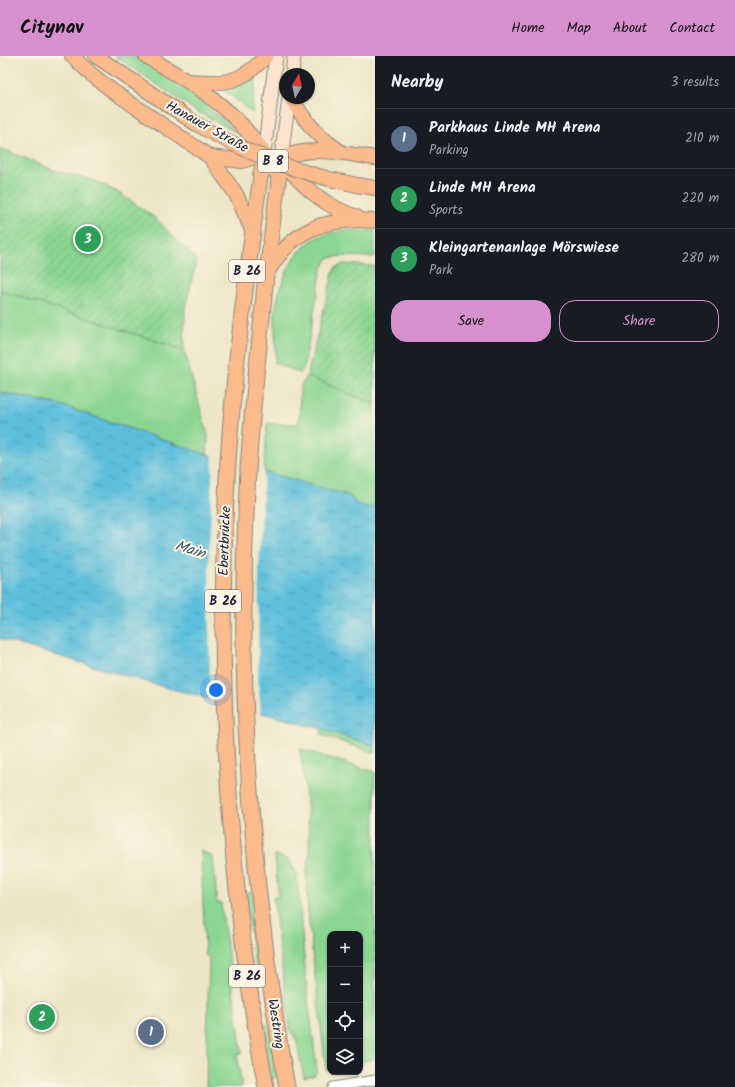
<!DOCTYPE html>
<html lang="en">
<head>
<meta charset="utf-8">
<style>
  body { margin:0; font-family:Kalam,sans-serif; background:#242831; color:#f1f3f6 }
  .controls { position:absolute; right:12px; bottom:12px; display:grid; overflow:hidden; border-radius:8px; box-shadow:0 1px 3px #0004 }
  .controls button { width:36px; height:36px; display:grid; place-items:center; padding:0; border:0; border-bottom:1px solid #363941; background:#171b24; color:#f1f3f6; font:20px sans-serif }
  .compass { position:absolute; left:279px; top:12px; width:36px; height:36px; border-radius:50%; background:#171b24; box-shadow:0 1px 3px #0004; rotate:9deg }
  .you { position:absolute; left:216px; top:634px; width:14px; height:14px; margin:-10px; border:3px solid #fff; border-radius:50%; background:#1a73e8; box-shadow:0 0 0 6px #1a73e833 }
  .badge { display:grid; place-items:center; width:26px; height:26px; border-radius:50%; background:#d690ce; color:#fff; font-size:13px; font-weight:700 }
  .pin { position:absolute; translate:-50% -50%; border:2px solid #fff; box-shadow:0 1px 4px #0006 }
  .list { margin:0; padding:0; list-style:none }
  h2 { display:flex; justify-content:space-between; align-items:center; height:52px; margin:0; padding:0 16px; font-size:17px }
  h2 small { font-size:13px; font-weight:400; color:#9ea1a6 }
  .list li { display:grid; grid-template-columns:26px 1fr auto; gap:12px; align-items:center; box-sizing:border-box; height:60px; padding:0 16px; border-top:1px solid #363941 }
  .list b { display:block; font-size:15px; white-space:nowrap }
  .list p { margin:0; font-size:13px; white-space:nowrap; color:#9ea1a6 }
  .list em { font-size:13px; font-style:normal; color:#9ea1a6 }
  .actions { display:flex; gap:8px; padding:12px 16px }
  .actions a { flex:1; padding:9px 0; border:1px solid #d690ce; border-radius:16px; text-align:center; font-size:14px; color:#d690ce }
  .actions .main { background:#d690ce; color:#111 }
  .icon { flex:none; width:22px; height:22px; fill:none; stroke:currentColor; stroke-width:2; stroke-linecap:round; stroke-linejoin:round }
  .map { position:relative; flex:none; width:375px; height:1031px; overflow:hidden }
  header { display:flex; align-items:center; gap:24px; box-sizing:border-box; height:56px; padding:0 20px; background:#d690ce; color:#111 }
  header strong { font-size:19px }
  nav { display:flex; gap:22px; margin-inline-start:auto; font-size:14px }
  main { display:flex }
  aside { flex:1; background:#171b24 }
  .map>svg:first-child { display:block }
</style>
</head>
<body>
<header>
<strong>Citynav</strong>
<nav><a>Home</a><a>Map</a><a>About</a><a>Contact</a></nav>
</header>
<main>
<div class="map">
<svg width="375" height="1031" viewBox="0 0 375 1031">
  <defs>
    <pattern id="garden-furrows" width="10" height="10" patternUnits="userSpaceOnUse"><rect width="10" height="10" fill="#8ad591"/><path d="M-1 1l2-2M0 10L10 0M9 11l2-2" fill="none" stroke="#77b77e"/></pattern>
    <pattern id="water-ripples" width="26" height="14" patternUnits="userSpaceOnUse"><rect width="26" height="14" fill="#5dbfdb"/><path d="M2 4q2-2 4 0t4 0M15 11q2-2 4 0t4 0" fill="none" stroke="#4c9bb3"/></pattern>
  </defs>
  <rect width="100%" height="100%" fill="#fcf5e5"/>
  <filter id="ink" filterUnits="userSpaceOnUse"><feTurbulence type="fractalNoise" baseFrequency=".025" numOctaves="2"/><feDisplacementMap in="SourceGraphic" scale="8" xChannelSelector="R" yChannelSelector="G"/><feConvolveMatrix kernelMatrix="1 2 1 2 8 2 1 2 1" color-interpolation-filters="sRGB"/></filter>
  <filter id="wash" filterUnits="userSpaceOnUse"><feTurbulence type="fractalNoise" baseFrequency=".012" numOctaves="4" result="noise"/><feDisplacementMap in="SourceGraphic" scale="16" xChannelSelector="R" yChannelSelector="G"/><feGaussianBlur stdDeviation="0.9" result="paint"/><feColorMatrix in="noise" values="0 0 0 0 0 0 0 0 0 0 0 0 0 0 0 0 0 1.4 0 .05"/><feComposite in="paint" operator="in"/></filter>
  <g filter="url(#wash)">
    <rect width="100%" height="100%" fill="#ede5c5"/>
    <!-- grass -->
    <g fill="#8ad591" stroke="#567c66">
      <path d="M115,0H135L143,5L195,39L236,76L196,55Z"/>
      <path d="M256,21L252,57L223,33Z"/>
      <path d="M345,174L375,175V201L342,200L328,202L322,212L304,311L300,317L275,307C277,291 274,275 275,258C278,230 291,194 318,181C326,178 336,176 345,174Z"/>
      <path d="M0,234L184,294L208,380L207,399L60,349L0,336Z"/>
      <path d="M307,320L375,348V447L370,452L356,448L350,440L264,416L267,368H299L300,331Z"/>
      <path d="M322,673L375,690V697L321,679Z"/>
      <path d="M300,693L375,716V1003L360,1006V878H330V1013L326,1014L308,859L306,819L310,798L307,746Z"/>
      <path d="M201,795L213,801L217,847H221L242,998L237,999L242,1031H206L209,901L205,899Z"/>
      <path d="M275,799L289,804L297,819L307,936L317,1013L315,1019L304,1022L296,983L290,974L273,841H278Z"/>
      <path d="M246,837H253L260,908L257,911L254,909Z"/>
      <path d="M265,968H267L269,972L278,1021L271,1022L263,972Z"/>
    </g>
    <!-- garden -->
    <g fill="url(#garden-furrows)" stroke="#567c66">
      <path d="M0,92L59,116L94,124L119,137L154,161L197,204L185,252L184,294L0,234Z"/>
      <path d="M344,208L375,210V348L307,320L333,217L335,212Z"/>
    </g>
    <!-- water -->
    <path fill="url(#water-ripples)" stroke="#40708b" d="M0,336L60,349L220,403L350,440L356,448L370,452L375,447V690L322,673L154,628L0,583Z"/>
    <!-- pier -->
    <path fill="#ede5c5" d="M213,399L264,414L259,509L258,623L261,658L210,645L209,496Z"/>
  </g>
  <g filter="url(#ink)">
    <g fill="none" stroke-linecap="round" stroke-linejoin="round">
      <defs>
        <path id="minor" d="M333,1031L375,1024"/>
        <g id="secondary">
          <path d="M292,18L294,0"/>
          <path d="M264,98L276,0"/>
          <path d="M281,102L289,42"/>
        </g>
        <g id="primary">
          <path d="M72,0L91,18L114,36L210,101L236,138L253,176"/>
          <path d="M96,0L195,67"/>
          <path d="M146,0C183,22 224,45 251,80C262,92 270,107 279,121"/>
          <path d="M189,25C225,28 241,28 266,0"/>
          <path d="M292,42C303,65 320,82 341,96"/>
          <path d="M210,101L242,105L264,98"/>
          <path d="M283,105C302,131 326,151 357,161"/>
          <path d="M260,119C292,84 333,96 375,102"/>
          <path d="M357,129L375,132"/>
          <path d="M253,175L262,110"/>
          <path d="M267,213L280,112"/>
          <path d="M266,219C291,173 325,161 375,165"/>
        </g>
        <g id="trunk">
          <path d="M253,176C239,273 228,370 225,468C218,656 231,846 266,1031"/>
          <path d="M266,219C260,284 252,349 248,415C236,621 250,828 287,1031"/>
        </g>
      </defs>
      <!-- minor casing -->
      <use href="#minor" stroke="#888480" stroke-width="11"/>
      <!-- secondary casing -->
      <use href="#secondary" stroke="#888480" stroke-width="15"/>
      <!-- primary casing -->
      <use href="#primary" stroke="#888480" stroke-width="16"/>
      <!-- trunk casing -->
      <use href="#trunk" stroke="#888480" stroke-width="17"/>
      <!-- minor -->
      <use href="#minor" stroke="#fff" stroke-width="9"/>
      <!-- secondary -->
      <use href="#secondary" stroke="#fde4d1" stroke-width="13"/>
      <!-- primary -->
      <use href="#primary" stroke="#fbbb8c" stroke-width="14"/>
      <!-- trunk -->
      <use href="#trunk" stroke="#fbbb8c" stroke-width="15"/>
      <defs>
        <path id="primary-bridge" d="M195,67C245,97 299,118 357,129"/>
      </defs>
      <!-- primary-bridge casing -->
      <use href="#primary-bridge" stroke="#888480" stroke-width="16" stroke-linecap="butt"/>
      <!-- primary-bridge -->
      <use href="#primary-bridge" stroke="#fbbb8c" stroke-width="14"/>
    </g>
  </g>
  <g text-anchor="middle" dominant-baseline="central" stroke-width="4" stroke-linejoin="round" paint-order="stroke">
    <!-- shield labels -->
    <g fill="#fcf5e5" stroke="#63616e" stroke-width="1">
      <rect x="258" y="94" width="30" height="22" rx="3"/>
      <rect x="229" y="204" width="36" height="22" rx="3"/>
      <rect x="205" y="534" width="36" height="22" rx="3"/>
      <rect x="229" y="909" width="36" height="22" rx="3"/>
    </g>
    <g font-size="13" font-weight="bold" fill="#22223b">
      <text x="273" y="105">B 8</text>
      <text x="247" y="215">B 26</text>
      <text x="223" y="545">B 26</text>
      <text x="247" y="920">B 26</text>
    </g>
    <!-- street labels -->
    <g font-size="14" fill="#22223b" stroke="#fcf5e5">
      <text transform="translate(207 71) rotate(29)">Hanauer Straße</text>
      <text transform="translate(225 485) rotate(-88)">Ebertbrücke</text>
      <text transform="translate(276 968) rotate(81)">Westring</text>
    </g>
    <!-- water labels -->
    <g font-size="15" font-style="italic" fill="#375973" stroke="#fcf5e5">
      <text transform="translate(190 494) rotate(17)">Main</text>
    </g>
  </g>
</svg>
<div class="controls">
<button>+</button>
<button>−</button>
<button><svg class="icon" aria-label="locate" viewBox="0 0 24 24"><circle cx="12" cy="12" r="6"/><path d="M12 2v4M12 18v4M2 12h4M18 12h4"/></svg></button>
<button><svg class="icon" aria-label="layers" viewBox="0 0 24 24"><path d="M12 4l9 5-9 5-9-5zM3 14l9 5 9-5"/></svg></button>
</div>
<svg class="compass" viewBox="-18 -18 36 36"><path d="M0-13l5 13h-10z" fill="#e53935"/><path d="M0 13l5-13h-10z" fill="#9ea1a6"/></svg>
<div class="you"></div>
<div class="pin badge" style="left:151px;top:976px;background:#5c6f8a">1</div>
<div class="pin badge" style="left:42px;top:961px;background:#2e9e5b">2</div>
<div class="pin badge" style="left:88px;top:183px;background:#2e9e5b">3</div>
</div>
<aside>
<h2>Nearby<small>3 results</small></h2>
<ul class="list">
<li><span class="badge" style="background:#5c6f8a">1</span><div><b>Parkhaus Linde MH Arena</b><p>Parking</p></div><em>210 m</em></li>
<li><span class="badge" style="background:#2e9e5b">2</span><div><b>Linde MH Arena</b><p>Sports</p></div><em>220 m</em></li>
<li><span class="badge" style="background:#2e9e5b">3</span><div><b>Kleingartenanlage Mörswiese</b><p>Park</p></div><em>280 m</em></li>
</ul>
<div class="actions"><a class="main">Save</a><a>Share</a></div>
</aside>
</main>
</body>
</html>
